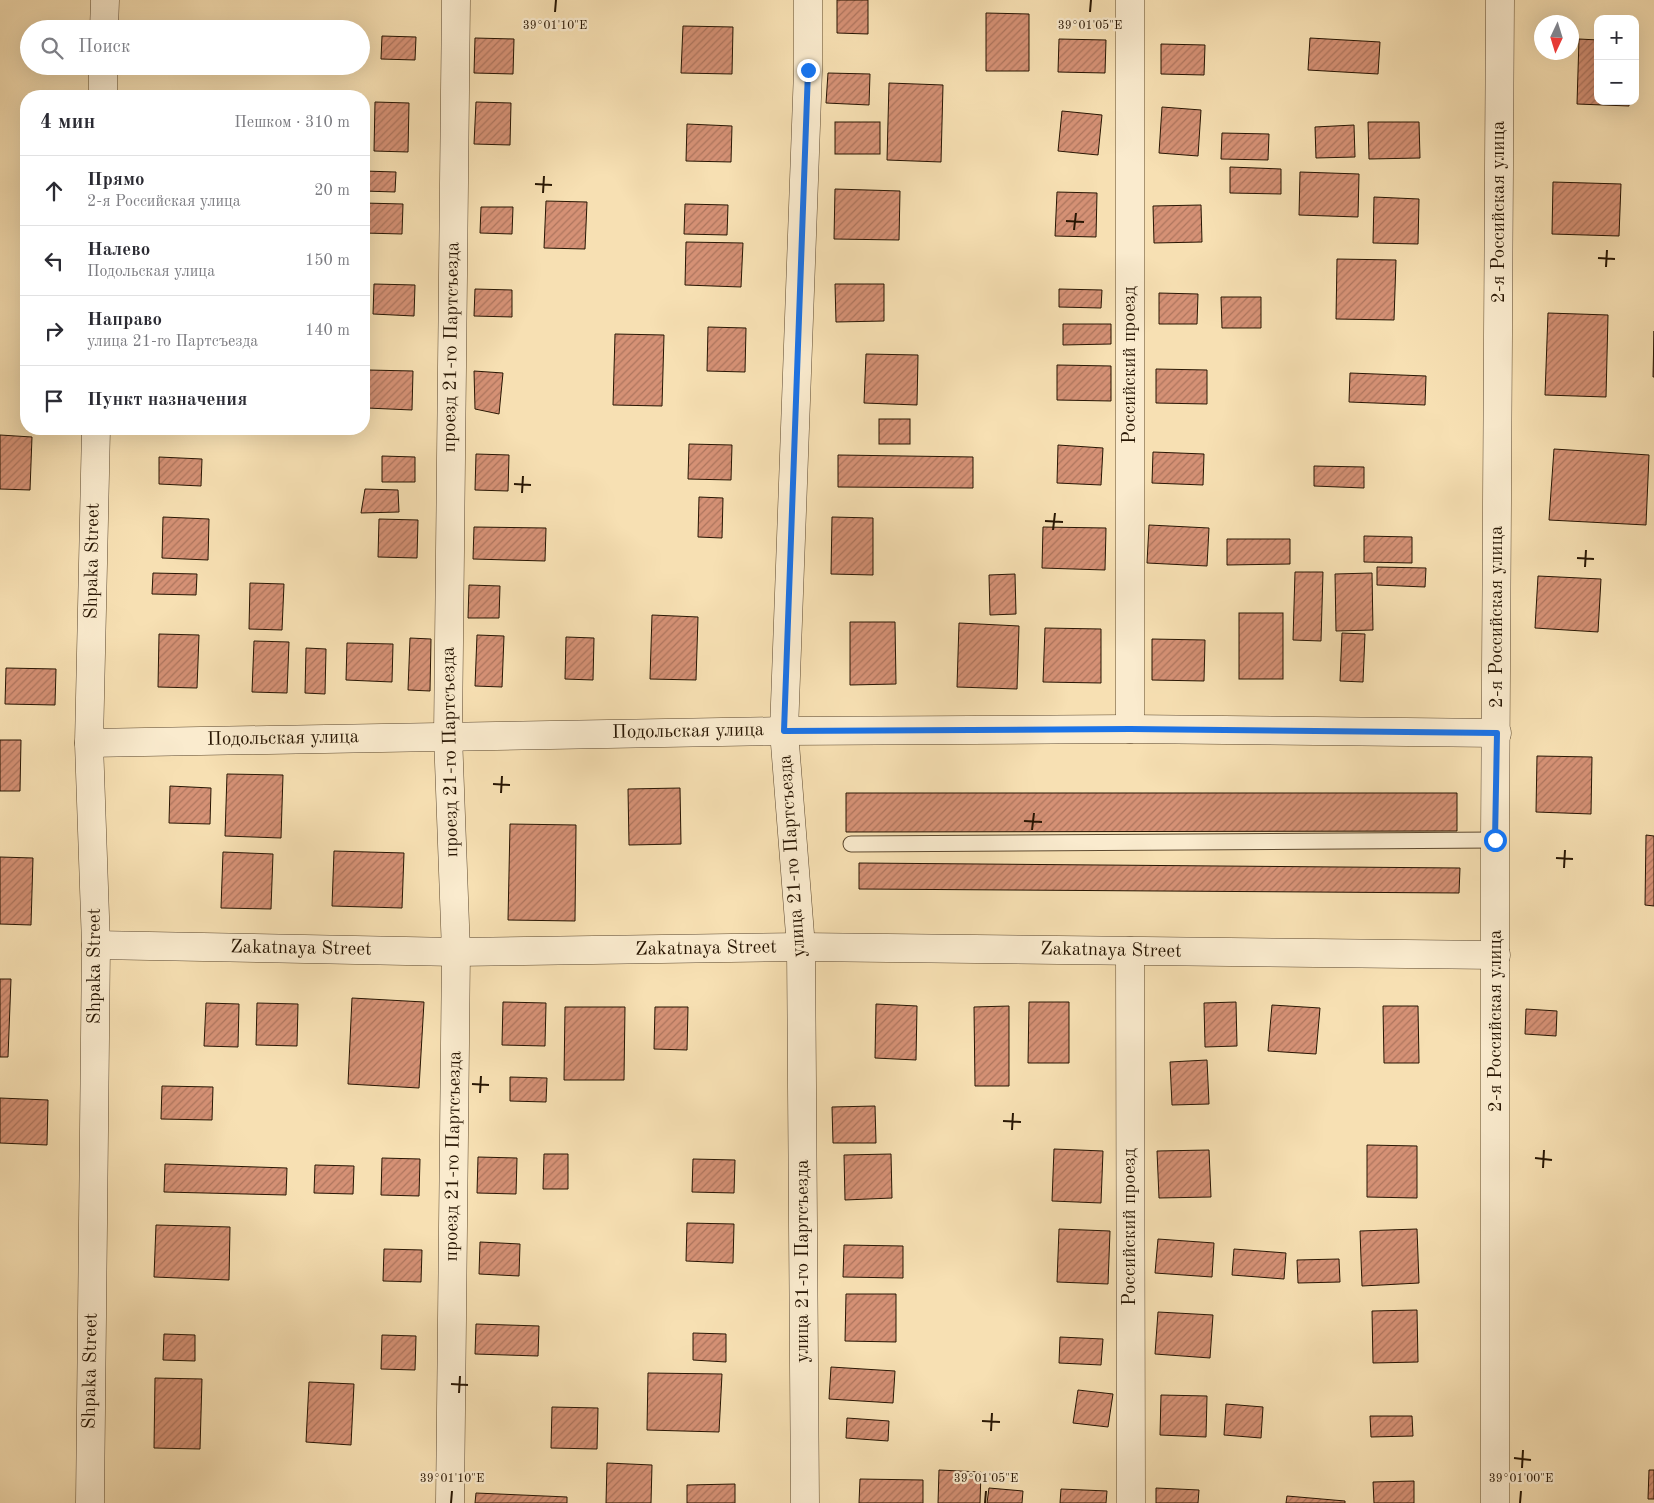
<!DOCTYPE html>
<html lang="ru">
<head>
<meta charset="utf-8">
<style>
  body { margin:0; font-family:"Old Standard TT",serif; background:#f7f7f7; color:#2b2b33 }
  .controls { position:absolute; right:15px; top:15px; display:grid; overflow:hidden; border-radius:10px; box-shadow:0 5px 20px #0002 }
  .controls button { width:45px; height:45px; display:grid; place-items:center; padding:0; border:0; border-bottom:1px solid #e1e1e2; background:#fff; color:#2b2b33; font:25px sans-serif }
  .compass { position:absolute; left:1534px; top:15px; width:45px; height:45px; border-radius:50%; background:#fff; box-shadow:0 5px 20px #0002; rotate:184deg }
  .stop { position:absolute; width:15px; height:15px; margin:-11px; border:4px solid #1a73e8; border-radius:50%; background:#fff }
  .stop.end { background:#1a73e8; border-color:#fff; box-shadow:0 1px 5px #0008 }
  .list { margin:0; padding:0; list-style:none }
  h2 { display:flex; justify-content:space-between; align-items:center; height:65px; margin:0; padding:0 20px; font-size:21px }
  h2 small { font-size:16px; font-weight:400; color:#7c7c81 }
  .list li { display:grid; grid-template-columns:32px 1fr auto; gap:15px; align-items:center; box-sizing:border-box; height:70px; padding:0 20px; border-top:1px solid #e1e1e2 }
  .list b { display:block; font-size:19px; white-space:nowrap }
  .list p { margin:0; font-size:16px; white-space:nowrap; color:#7c7c81 }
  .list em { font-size:16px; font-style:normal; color:#7c7c81 }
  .icon { flex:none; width:28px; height:28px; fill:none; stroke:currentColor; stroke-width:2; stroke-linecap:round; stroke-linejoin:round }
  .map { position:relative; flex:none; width:1654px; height:1503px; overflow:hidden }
  .search { position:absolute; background:#fff; box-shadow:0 5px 20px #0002; left:20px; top:20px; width:350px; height:55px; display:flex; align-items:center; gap:12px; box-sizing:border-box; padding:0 18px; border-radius:28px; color:#7c7c81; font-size:19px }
  .panel { position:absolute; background:#fff; box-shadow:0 5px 20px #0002; left:20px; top:90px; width:350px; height:345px; border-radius:20px }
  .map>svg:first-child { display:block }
</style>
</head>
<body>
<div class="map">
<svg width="1654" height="1503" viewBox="0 0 1654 1503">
  <defs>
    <pattern id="building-hatch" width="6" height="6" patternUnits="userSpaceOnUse" patternTransform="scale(1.25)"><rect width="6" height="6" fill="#d59175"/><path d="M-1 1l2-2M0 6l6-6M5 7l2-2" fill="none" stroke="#ad755e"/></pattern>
  </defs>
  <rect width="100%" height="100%" fill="#f7e0b3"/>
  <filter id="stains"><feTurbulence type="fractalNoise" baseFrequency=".004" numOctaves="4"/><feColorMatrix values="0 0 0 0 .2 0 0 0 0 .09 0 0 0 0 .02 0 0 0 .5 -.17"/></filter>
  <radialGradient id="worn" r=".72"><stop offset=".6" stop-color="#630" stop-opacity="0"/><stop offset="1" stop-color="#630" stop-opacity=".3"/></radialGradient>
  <!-- building -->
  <g fill="url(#building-hatch)" stroke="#281603">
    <path d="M837,0H868V34L837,33Z"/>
    <path d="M986,13L1029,14V71H986Z"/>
    <path d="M683,26L733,27L732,74L681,73Z"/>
    <path d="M382,36L416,37L415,60L381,59Z"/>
    <path d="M475,38L514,39L513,74L474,73Z"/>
    <path d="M1310,38L1380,42L1378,74L1308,70Z"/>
    <path d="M1059,39L1106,40L1105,73L1058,72Z"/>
    <path d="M1579,39L1598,40V101H1629V106L1577,104Z"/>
    <path d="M1161,44L1205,45L1204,75L1161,74Z"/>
    <path d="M167,66H201V71L167,70Z"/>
    <path d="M828,73L870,74L869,105L826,103Z"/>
    <path d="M889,83L943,85L941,162L887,160Z"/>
    <path d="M375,102L409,103L408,152L374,151Z"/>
    <path d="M476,102L511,103L510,145L474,144Z"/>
    <path d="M1162,107L1201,110L1198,156L1159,153Z"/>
    <path d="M1062,111L1102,115L1098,155L1058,151Z"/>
    <rect x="835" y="122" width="45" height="32"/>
    <path d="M1368,122H1419L1420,158L1369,159Z"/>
    <path d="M687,124L732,126L731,162L686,161Z"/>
    <path d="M1354,125L1355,157L1316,158L1315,127Z"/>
    <path d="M1222,133L1269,134L1268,160L1221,159Z"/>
    <path d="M1230,167L1281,169V194L1230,193Z"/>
    <path d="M364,171L396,172L395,192L364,191Z"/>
    <path d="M1300,172L1359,174L1358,217L1299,215Z"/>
    <path d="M1553,182L1621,184L1619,236L1552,234Z"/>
    <path d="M835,189L900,191L899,240L834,239Z"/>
    <path d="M1057,192L1097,193L1096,237L1055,236Z"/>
    <path d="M1374,197L1419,199L1418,244L1373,243Z"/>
    <path d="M546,201L587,202L585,249L544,248Z"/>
    <path d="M364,203L403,204L402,234L364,233Z"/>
    <path d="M685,204L728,205L727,235L684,234Z"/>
    <path d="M1201,205L1202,242L1154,243L1153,206Z"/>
    <path d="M481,207H513L512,234L480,233Z"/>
    <path d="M686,242L743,243L741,287L685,285Z"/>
    <path d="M1337,259L1396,260L1394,320L1336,319Z"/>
    <path d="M374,284L415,285L414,316L373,314Z"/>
    <path d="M835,284H884V321L836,322Z"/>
    <path d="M475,289L512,290V317L474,316Z"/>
    <path d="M1059,289L1102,290L1101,308L1059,307Z"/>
    <path d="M1159,293L1198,294L1197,324H1159Z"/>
    <path d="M1221,297H1261V328H1222Z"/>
    <path d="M1548,313L1608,315L1606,397L1545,395Z"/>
    <path d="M1063,324H1111V344L1063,345Z"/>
    <path d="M708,327L746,328L745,372L707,371Z"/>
    <path d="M1654,331V377H1653Z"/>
    <path d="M615,334L664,335L662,406L613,405Z"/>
    <path d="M866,354L918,355L917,405L864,403Z"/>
    <path d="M1057,365L1111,366V401L1057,400Z"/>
    <path d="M1156,369L1207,370V404L1156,403Z"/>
    <path d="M368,370L413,371L412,410L367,408Z"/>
    <path d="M474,371L503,373L499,414L475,409Z"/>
    <path d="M1350,373L1426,376L1425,405L1349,402Z"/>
    <rect x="879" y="419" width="31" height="25"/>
    <path d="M0,435L32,437L30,490L0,489Z"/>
    <path d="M689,444L732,445L731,480L688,479Z"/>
    <path d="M1058,445L1103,448L1101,485L1057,483Z"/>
    <path d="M1554,449L1649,455L1646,525L1549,520Z"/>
    <path d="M1153,452L1204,454L1203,485L1152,483Z"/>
    <path d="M476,454L509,455L508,491L475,490Z"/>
    <path d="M838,455L973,457V488L838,487Z"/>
    <path d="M382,456L415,457V482H382Z"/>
    <path d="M159,457L202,459L201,486L159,484Z"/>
    <path d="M1314,466L1364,467V488L1314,486Z"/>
    <path d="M365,489L398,490L399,512L361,513Z"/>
    <path d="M699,497L723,498L722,538L698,537Z"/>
    <path d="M163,517L209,519L208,560L162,558Z"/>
    <path d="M832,517L873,518V575L831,574Z"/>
    <path d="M379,519L418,520L417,558L378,557Z"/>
    <path d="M1149,525L1209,528L1207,566L1147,563Z"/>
    <path d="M474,527L546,528L545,561L473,559Z"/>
    <path d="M1043,527L1106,528L1105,570L1042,568Z"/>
    <path d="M1364,536L1412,537V563L1364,562Z"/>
    <path d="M1227,539H1290V564L1227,565Z"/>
    <path d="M1377,567L1426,568L1425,587L1377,585Z"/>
    <path d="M1295,572H1323L1321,641L1293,640Z"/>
    <path d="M153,573L197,574L196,595L152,594Z"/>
    <path d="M1372,573L1373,630L1336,631L1335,574Z"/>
    <path d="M1015,574L1016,614L990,615L989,575Z"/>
    <path d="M1538,576L1601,579L1598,632L1535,628Z"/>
    <path d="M250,583L284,584L282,630L249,629Z"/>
    <path d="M469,585L500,586L499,618H468Z"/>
    <rect x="1239" y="613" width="44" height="66"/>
    <path d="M652,615L698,617L696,680L650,679Z"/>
    <path d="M850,622H895L896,684L850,685Z"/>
    <path d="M959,623L1019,626L1017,689L957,687Z"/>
    <path d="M1045,628L1101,629V683L1043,682Z"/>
    <path d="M1342,633L1365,634L1363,682L1340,681Z"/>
    <path d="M159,634L199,635L197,688L158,687Z"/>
    <path d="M477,635L504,636L502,687L475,686Z"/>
    <path d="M566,637L594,638L593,680L565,679Z"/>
    <path d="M410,638L431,639L430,691L408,690Z"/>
    <path d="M1152,639L1205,640L1204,681L1152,680Z"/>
    <path d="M254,641L289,642L287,693L252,692Z"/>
    <path d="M347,643L393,644L392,682L346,680Z"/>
    <path d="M306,648L326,649L325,694L305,693Z"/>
    <path d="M6,668L56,669L55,705L5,704Z"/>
    <path d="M0,740H21L20,791H0Z"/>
    <path d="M1537,756L1592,757L1591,814L1536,812Z"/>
    <path d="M227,774L283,775L281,838L225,836Z"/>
    <path d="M170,786L211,788L210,824L169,823Z"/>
    <path d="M680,788L681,844L629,845L628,789Z"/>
    <path d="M846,793H1457V831L846,832Z"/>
    <path d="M510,824L576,825L575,921L508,920Z"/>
    <path d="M1646,835L1654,836V906L1645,905Z"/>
    <path d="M334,851L404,853L402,908L332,906Z"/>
    <path d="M223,852L273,854L271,909L221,908Z"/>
    <path d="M0,857L33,858L31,925L0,924Z"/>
    <path d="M859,863L1460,868L1459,893L859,889Z"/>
    <path d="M0,979H11L8,1057H0Z"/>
    <path d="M352,998L424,1002L419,1088L348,1084Z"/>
    <path d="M503,1002L546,1003L545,1046L502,1045Z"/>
    <path d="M1029,1002H1069V1063H1028Z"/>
    <path d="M1236,1002L1237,1046L1205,1047L1204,1003Z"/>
    <path d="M206,1003L239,1004L238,1047L204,1046Z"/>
    <path d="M257,1003L298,1004L297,1046L256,1045Z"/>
    <path d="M876,1004L917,1006L916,1060L875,1058Z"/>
    <path d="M1272,1005L1320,1008L1316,1054L1268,1051Z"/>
    <path d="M1009,1006V1086H975L974,1007Z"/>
    <path d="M1383,1006H1418L1419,1063H1384Z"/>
    <path d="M565,1007H625L624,1080H564Z"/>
    <path d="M655,1007H688L687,1050L654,1049Z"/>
    <path d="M1526,1009L1557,1011L1556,1036L1525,1034Z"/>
    <path d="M1207,1060L1209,1104L1172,1105L1170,1062Z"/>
    <path d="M510,1077L547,1078L546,1102L510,1101Z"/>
    <path d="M162,1086L213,1087L212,1120L161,1119Z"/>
    <path d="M0,1098L48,1100L47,1145L0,1143Z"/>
    <path d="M875,1106L876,1143H833L832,1107Z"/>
    <path d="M1367,1145L1417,1146V1198L1367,1197Z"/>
    <path d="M1054,1149L1103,1151L1101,1203L1052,1201Z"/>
    <path d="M1209,1150L1211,1197L1159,1198L1157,1151Z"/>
    <path d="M544,1154H568V1189H543Z"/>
    <path d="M891,1154L892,1198L845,1200L844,1155Z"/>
    <path d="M478,1157L517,1158L516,1194L477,1193Z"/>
    <path d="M382,1158L420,1159L419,1196L381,1195Z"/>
    <path d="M693,1159L735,1160L734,1193L692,1192Z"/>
    <path d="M165,1164L287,1168L286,1195L164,1192Z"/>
    <path d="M315,1165L354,1166L353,1194L314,1193Z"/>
    <path d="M687,1223L734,1224L733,1263L686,1261Z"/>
    <path d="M156,1225L230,1227L229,1280L154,1277Z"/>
    <path d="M1059,1229L1110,1231L1108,1284L1057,1282Z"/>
    <path d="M1417,1229L1419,1283L1362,1286L1360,1231Z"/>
    <path d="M1158,1239L1214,1243L1212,1277L1155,1273Z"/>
    <path d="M480,1242L520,1244L519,1276L479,1274Z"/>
    <path d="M844,1245L903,1246V1278L843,1277Z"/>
    <path d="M384,1249L422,1250L421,1282L383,1281Z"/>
    <path d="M1234,1249L1286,1253L1284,1279L1232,1275Z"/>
    <path d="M1339,1259L1340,1282L1298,1283L1297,1260Z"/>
    <path d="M846,1294H896V1342L845,1341Z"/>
    <path d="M1417,1310L1418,1362L1373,1363L1372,1311Z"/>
    <path d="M1158,1312L1213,1315L1210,1358L1155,1354Z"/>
    <path d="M476,1324L539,1326L538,1356L475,1354Z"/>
    <path d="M693,1333L726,1334V1362L693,1360Z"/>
    <path d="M164,1334L195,1335V1361L163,1360Z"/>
    <path d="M382,1335L416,1336L415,1370L381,1369Z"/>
    <path d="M1060,1337L1103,1339L1101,1365L1059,1363Z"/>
    <path d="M831,1367L895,1371L893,1403L829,1399Z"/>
    <path d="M648,1373L722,1374L719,1432L647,1430Z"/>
    <path d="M155,1378L202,1379L200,1449L154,1448Z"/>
    <path d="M309,1382L354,1384L351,1445L306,1442Z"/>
    <path d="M1078,1390L1113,1394L1108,1427L1073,1423Z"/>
    <path d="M1161,1395L1207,1396L1206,1437L1160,1435Z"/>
    <path d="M1226,1404L1263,1407L1261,1438L1224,1435Z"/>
    <path d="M552,1407L598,1408L597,1449L551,1448Z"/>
    <path d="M1370,1416H1412L1413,1436L1371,1437Z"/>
    <path d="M847,1418L889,1421L888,1441L846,1438Z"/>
    <path d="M607,1463L652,1465L651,1503H606Z"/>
    <path d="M939,1470L981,1472L980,1503H938Z"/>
    <path d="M1649,1470H1654V1499H1648Z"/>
    <path d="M860,1479L923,1480V1503H859Z"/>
    <path d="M1414,1481V1503H1374L1373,1482Z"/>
    <path d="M735,1484V1503H687V1485Z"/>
    <path d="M989,1488L1023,1491L1022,1503H987Z"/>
    <path d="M1156,1488L1199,1490L1198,1503H1156Z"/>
    <path d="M1061,1489L1107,1491L1106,1503H1060Z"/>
    <path d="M476,1493L567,1497V1503H475Z"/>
    <path d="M1287,1496L1345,1501V1503H1286Z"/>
  </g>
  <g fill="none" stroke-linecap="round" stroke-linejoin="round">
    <defs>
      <path id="service" d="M851,844L1495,840"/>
      <g id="minor">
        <path d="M104,29L105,0"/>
        <path d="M103,96V66"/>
        <path d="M1130,729V0"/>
        <path d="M89,743L784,731L1130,729L1497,733"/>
        <path d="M96,945L456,952L801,947L1496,955"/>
        <path d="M1130,951L1131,1503"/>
        <path d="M90,1503L96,945L89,743L96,429"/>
        <path d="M450,1503L456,952L448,735L456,0"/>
        <path d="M805,1503L801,947L784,731L808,70V0"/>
        <path d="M1495,1503V840L1500,0"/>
      </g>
    </defs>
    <!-- service casing -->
    <use href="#service" stroke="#5c482f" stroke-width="17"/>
    <!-- minor casing -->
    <use href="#minor" stroke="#5c482f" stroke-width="29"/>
    <!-- service -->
    <use href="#service" stroke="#faebce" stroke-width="15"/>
    <!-- minor -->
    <use href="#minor" stroke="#faebce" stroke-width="28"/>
  </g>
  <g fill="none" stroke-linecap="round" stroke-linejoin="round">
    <!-- route -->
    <path stroke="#1a73e8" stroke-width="6" d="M808,70L784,731L1130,729L1497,733L1495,840"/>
  </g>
  <!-- ticks -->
  <path fill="none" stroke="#281603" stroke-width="2" d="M555,12L556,0M1090,12L1091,0M535,184L552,185M543,193L544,176M1066,221L1084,222M1074,230L1076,213M1598,258L1615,259M1606,267L1607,250M514,484L531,485M522,493L523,476M1045,521L1063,522M1053,530L1055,513M1577,558L1594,559M1585,567L1586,550M493,784L510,785M501,793L502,776M1024,821L1042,822M1032,830L1034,813M1556,858L1573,859M1564,868L1565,850M472,1084L489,1085M480,1093L481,1076M1003,1121L1021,1122M1012,1130L1013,1113M1535,1158L1552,1160M1543,1168L1544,1150M451,1384L468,1385M459,1393L460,1376M982,1421L1000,1422M991,1431L992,1413M1514,1458L1531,1460M1522,1468L1523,1450M451,1503L452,1491M985,1503L986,1491M1520,1503L1521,1491"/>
  <g text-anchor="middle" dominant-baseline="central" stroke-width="4.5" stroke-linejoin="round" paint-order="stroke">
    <!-- street labels -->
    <g font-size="19" fill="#281603" stroke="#faebce">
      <text transform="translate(1499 212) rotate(-90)">2-я Российская улица</text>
      <text transform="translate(452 347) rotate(-89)">проезд 21-го Партсъезда</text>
      <text transform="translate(1130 365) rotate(-90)">Российский проезд</text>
      <text transform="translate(93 561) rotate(-89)">Shpaka Street</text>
      <text transform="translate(1497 617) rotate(-90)">2-я Российская улица</text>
      <text transform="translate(688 732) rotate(-1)">Подольская улица</text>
      <text transform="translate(283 739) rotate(-1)">Подольская улица</text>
      <text transform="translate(451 752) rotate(-91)">проезд 21-го Партсъезда</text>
      <text transform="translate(793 856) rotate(-94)">улица 21-го Партсъезда</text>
      <text transform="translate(301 949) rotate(1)">Zakatnaya Street</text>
      <text transform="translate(706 949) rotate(-1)">Zakatnaya Street</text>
      <text transform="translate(1111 951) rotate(1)">Zakatnaya Street</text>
      <text transform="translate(95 966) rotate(-90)">Shpaka Street</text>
      <text transform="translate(1496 1021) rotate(-90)">2-я Российская улица</text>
      <text transform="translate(454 1156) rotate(-89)">проезд 21-го Партсъезда</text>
      <text transform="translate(1130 1227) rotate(-90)">Российский проезд</text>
      <text transform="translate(803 1261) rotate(-90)">улица 21-го Партсъезда</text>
      <text transform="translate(91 1371) rotate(-89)">Shpaka Street</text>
    </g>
  </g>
  <g font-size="12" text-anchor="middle" fill="#281603" stroke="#faebce" stroke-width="4.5" stroke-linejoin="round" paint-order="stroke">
    <text x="555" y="29">39°01'10"E</text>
    <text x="1090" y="29">39°01'05"E</text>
    <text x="452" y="1482">39°01'10"E</text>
    <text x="986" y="1482">39°01'05"E</text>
    <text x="1521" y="1482">39°01'00"E</text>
  </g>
  <rect width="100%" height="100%" filter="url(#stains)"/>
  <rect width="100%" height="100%" fill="url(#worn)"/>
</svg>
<div class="controls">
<button>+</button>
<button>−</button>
</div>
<svg class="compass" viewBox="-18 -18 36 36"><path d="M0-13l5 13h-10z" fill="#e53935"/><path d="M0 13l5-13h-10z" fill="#7c7c81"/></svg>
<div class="stop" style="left:1495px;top:840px"></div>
<div class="stop end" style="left:808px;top:70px"></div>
<div class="search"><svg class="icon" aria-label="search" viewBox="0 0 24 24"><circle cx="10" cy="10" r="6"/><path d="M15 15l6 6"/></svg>Поиск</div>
<section class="panel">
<h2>4 мин<small>Пешком · 310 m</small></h2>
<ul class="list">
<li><svg class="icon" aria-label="ahead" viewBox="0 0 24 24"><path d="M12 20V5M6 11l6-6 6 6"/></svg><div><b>Прямо</b><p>2-я Российская улица</p></div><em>20 m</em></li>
<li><svg class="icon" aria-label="left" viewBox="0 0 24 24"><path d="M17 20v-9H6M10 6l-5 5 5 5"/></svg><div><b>Налево</b><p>Подольская улица</p></div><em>150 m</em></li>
<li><svg class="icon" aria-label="right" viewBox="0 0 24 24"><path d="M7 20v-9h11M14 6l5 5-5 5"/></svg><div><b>Направо</b><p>улица 21-го Партсъезда</p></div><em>140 m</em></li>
<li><svg class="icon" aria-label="arrive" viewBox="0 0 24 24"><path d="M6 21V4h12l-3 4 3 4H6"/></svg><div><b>Пункт назначения</b></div></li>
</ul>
</section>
</div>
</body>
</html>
